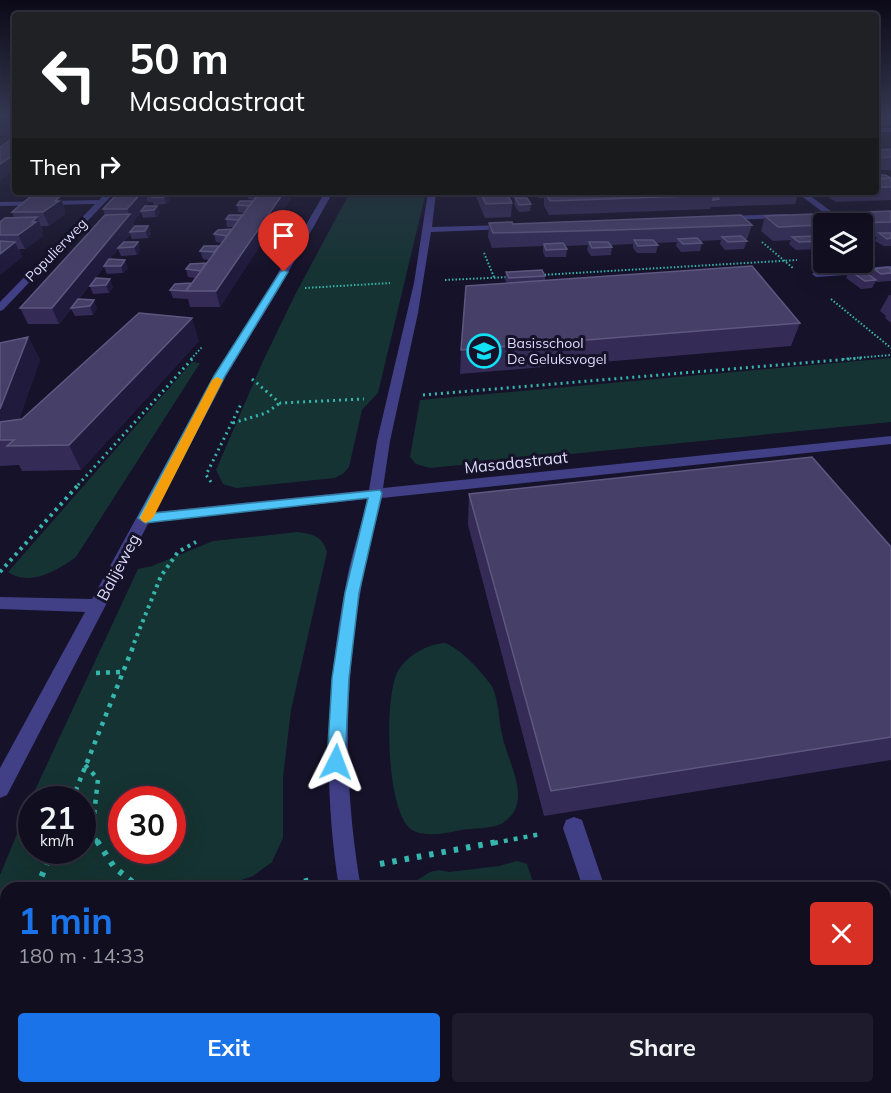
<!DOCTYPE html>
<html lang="en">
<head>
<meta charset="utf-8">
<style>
  :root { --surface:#100e1f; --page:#1e1c2c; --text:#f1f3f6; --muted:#9c9ca4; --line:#302e3d; --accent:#1a73e8 }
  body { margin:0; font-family:Mulish,sans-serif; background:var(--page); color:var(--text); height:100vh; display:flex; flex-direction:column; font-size:22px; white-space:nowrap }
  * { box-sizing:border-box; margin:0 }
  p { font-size:20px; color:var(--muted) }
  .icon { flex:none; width:33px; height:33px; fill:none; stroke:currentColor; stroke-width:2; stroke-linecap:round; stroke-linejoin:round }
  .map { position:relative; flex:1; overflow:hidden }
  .panel { position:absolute; left:0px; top:882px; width:891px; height:212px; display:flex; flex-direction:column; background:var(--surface); border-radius:18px 18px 0 0; box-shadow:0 6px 24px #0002,0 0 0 2px var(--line) }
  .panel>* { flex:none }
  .banner { position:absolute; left:12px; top:12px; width:867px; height:183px; border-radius:6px; box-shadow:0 6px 24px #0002,0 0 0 2px var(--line); background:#202124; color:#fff; overflow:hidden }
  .controls { position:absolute; left:813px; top:213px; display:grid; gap:12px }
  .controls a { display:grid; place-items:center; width:60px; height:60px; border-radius:6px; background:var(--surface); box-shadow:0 6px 24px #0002,0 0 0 2px var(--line); font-size:30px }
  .speed { position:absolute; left:18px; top:786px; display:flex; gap:12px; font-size:30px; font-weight:700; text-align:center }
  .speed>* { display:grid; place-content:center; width:78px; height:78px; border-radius:50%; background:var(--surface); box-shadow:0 6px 24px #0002,0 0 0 2px var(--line); line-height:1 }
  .speed small { font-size:15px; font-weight:400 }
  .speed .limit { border:9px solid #d22; background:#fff; color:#111 }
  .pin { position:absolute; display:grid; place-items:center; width:51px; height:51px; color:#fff; margin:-62px -26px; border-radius:50% 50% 50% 0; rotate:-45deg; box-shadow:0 0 6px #0007 }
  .pin .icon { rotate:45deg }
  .me { position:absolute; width:66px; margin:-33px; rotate:3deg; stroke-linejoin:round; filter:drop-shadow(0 0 4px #0008) }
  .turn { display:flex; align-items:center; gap:21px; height:126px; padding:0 18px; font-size:27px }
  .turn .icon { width:78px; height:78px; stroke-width:2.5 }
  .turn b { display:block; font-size:42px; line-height:51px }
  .then { display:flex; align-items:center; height:57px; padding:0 18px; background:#0003; gap:12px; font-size:22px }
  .round { display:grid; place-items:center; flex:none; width:63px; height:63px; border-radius:6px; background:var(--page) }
  .overview { display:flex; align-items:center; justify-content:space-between; height:102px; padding:0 18px }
  h1 { font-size:36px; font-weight:700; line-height:45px; color:var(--accent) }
  .action { display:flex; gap:12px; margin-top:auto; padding:12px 18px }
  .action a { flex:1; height:69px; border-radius:6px; background:var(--accent); color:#fff; font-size:24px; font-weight:700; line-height:69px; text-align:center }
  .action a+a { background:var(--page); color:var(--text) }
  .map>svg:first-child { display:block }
  .green { fill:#153332; fill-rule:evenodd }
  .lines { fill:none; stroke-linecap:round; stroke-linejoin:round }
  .path-far4 { stroke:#36b7ae; stroke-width:2; stroke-dasharray:1.5 2; stroke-linecap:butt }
  .path-far3 { stroke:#36b7ae; stroke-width:3; stroke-dasharray:2 4; stroke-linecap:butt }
  .path-far2 { stroke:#36b7ae; stroke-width:4; stroke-dasharray:3 4.5; stroke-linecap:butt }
  .path-far1 { stroke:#36b7ae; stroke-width:4.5; stroke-dasharray:4 6; stroke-linecap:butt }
  .path { stroke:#36b7ae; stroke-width:6; stroke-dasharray:4.5 8; stroke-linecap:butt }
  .minor { fill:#413f86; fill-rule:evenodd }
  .wall { fill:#342c57 }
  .shaded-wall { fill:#201a3d }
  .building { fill:#463f68; stroke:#5e5880; stroke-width:1.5 }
  .route { fill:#4fc3f7; stroke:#337fa1; stroke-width:1.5 }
  .slow { fill:#f59e0b }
  .labels { text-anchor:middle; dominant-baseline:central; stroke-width:6; stroke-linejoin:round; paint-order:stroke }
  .far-street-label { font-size:14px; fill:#dfdcfd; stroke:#161229 }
  .far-poi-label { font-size:14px; fill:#dfdcfd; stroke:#161229; text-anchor:start }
  .street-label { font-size:16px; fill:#dfdcfd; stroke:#161229 }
</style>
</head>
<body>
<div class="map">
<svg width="891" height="1093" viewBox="0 0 891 1093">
  <rect width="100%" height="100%" fill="#161229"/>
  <!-- green -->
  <path class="green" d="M350 192H426L378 393 362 410 349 467 344 473 335 478 236 488 223 484 216 470 263 361 296 293Z
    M891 358V422L430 468 416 464 410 457 420 400Z
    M192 362 200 363 76 557C57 571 29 587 8 572Z
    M298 532C312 534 323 536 327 552L291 710 283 777V838L272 862 253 876 217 888H6V1055L0 1064V875L35 790 138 569 152 566 213 541ZM32 800H82V850H32ZM122 800H172V850H122Z
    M445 643C461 649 481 671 491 685 498 695 499 721 502 734 507 762 536 804 501 824 491 829 473 828 461 830 447 833 425 838 412 830 386 813 384 700 397 673 406 656 427 644 445 643Z
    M517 861 527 864 535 888H414V882L430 872 439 870 449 872 499 866Z
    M37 1088H323L325 1093H34Z"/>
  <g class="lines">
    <!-- path-far4 -->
    <path class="path-far4" d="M762 242 793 268
      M484 253 494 277
      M541 275 797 260
      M445 280 510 277
      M305 288 390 283
      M831 299 891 348
      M191 359 202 347
      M843 359 891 355"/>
    <!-- path-far3 -->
    <path class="path-far3" d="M252 379 280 403 364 399
      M423 395 861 358
      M233 423 266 413 280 403
      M211 482 206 475 241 404
      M78 485 193 358"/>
    <!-- path-far2 -->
    <path class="path-far2" d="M0 572 80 483
      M134 643 161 576 178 552 196 542"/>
    <!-- path-far1 -->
    <path class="path-far1" d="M96 673 122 672
      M85 765 98 779 92 833 98 843
      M72 800 135 642
      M494 843 541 834"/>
    <!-- path -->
    <path class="path" d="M97 841 114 867 140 888
      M380 864 502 841
      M37 888 52 850
      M280 888 314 879
      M0 984 6 969
      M4 1093 8 1088"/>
    <!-- minor -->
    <path class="minor" d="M876 128H891V132H876Z
      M107 192H115L3 310 0 311V302L95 204 0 206V202L99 200Z
      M325 192H333L277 292 226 376 155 512 369 490 377 441 414 283 428 192H436L432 227 509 225 513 227 509 229 431 232 418 313 390 441 383 488 891 436V444L382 498C375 526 367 554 362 583 344 684 343 786 361 888H339C323 786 326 685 346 584 351 555 361 528 367 499L149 522 7 795 0 798V768L85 612 0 609V597L92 599 214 376 267 292Z
      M796 192H805L835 214 828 216Z
      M785 214H788V218L725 220 721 218 725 216Z
      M891 266V272L816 277 812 274 816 271Z
      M574 817 582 820 605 888H583L563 828 566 820Z
      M423 1088H455L458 1093H426Z
      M643 1088H670L672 1093H644Z"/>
  </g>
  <!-- wall -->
  <path class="wall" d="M876 116H891V125L876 126Z
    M891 149V170H876V150Z
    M877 175 891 178V200L836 202 823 194 824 192H876V179Z
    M53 192H87L83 197H60L65 210 64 212 65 214 49 226H41L43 231 41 233 43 236 25 249H19L22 257 0 275V222L14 217 12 212 55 196Z
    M119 192H162L170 200 166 204 154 205 153 202H148L146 206H157L160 213 156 217 143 218 141 212 133 222 134 227 148 226 151 234 148 238 132 239 130 234 124 242H138L140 250 137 255 121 256 118 249 110 259 128 268 123 273 107 274 104 267 79 299 97 308 93 315 75 316 71 309 59 324H28L20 308 105 215 103 209Z
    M247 192H295L220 307H190L188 299 173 298 170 290 191 283 195 278 188 277 186 269 206 263 209 260 203 259 200 251 219 246 222 243 216 242 214 234 232 229 233 227H227L226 219 243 215 244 213 238 212 237 205 253 201 254 200 248 199Z
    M474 192H506L512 203 511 217 485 218Z
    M507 192H522V197L511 198Z
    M534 192H799L795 204 711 207 710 209 549 215 544 206V198H538Z
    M515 198 531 204 530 211 519 212 514 205Z
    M891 211V246H884L875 241 877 237H862V224H824V243H820L818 249 796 250 789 244 791 240 773 241 761 231 765 216Z
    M489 223 513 224 752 225 747 239H744L747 241 744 249 725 250 720 244 721 240 700 241 702 243 700 251 681 252 676 246 677 242 656 243 658 245 656 253H637L633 248V244L611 245 612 247 611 255 591 256 587 250 588 245 565 246 567 249 566 257H545L543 252V246L492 248 488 237Z
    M874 269H891V281L877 282 876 281 872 288 861 289 846 278 849 270 870 276Z
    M506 272 545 276V280L800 323 791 346 460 374 461 350 507 283 505 280Z
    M96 278 113 287 109 293 93 294 90 286Z
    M889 295H891V323L885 318 886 316 880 311Z
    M28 337 40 360 19 419H22L199 341 81 470 22 471 19 465 0 466V343Z
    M469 494 891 547V760L544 816 468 525Z"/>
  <!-- shaded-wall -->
  <path class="shaded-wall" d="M0 116H15V136L14 134 0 135Z
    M15 154V170L0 181V164Z
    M81 192H87L83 197Z
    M142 192H145L148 202 133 222 135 228 130 232V234L119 248H118V249L59 324 52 308 129 215 127 209Z
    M284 192H295L220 307 216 291Z
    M168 193 170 200 166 204 164 197Z
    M60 196 65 210 64 212 65 214 49 226 43 212Z
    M157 206 160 213 156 217 154 210Z
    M37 217 43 231 41 233 43 236 25 249 18 235Z
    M148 226 151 234 148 238 145 231Z
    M15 242 22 257 0 275V254Z
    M138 242 140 250 137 255 134 247Z
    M125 260 128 268 123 273 121 266Z
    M110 279 113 287 109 293 106 285Z
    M94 300 97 308 93 315 90 306Z
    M192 318 199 341 81 470 69 445Z
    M28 337 40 360 12 440 0 431V409Z"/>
  <!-- building -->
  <path class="building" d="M15 137V154L0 164V147Z
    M891 149V157L876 158V150Z
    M877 175H885L891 178 883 179Z
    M891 178V187H876V179Z
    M119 192H142L127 209H103Z
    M260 192H284L216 291H186Z
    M480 192H506L512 203 486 204Z
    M545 192H710L714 195 550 201Z
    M719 192H747L721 193Z
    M156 193H168L164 197H152Z
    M714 195 719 199 713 200Z
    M60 196 55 201H59L43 212H12L30 197Z
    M515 198H527L531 204 519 205Z
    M240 201H253L249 206 237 205Z
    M145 206H157L154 210 141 211Z
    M891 211V222L824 224V226L821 225 778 227 765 216Z
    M130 214 52 308H20L105 215Z
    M229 215H243L238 220 226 219Z
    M741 215 752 225 615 230 493 233 489 223 512 222 513 224Z
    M37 217 32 222H36L18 235H0V222L5 218Z
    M135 226H148L145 231 130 232Z
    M232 229 227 236 214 234 218 230Z
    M879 233H891V238L887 239Z
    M741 236 747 241 728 242 722 237Z
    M815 236 821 241 799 242 792 237Z
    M697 238 702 243 683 244 678 239Z
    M634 240H653L658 245 638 246Z
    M0 241 15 242 0 254Z
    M124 242H138L134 247 118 248Z
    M589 242H608L612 247 592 248Z
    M563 243 567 249 546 250 544 244Z
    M204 246H219L214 252 200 251Z
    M109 259 125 260 121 266H104Z
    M206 263 201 271 186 269 190 264Z
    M752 266 800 323 461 350 466 286Z
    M888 267 891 269V273L881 274 874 269Z
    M861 269 876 280 865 281 849 270Z
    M542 270 545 276 509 278 506 272Z
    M96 278 110 279 106 285 90 286Z
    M191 283 186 291 170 290 175 284Z
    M78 299 94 300 90 306 71 308Z
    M139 313 192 318 69 445 7 446 14 440H0V422L22 419Z
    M28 337 0 409V343Z
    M812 457 891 547V737L551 791 469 494Z"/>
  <!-- sky -->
  <linearGradient id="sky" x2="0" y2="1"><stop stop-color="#0c0a17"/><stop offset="0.43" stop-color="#363954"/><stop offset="1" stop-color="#363954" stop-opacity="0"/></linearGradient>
  <rect width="891" height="269" fill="url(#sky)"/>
  <!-- route -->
  <path class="route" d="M284 270 288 272 225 376 154 513 380 490 382 493 359 593 349 678 345 762 342 768 336 771 329 768 327 762 332 678 345 593 368 498 145 523 138 518 214 376 280 272Z"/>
  <!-- slow -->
  <path class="slow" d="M217 377 223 380 153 518 146 523 142 521 140 518 212 380Z"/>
  <!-- icons -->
  <defs>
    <symbol id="school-ring" viewBox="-11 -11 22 22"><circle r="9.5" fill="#161229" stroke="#11e0f4" stroke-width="1.5"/><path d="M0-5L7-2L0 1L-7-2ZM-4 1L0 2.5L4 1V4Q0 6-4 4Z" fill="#11e0f4"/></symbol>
  </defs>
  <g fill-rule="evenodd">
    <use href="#school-ring" x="465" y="332" width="38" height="38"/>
  </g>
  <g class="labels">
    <!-- far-street labels -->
    <g class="far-street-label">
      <text transform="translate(56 250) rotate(-46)">Populierweg</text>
    </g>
    <!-- far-poi labels -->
    <g class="far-poi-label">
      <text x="507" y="343">Basisschool<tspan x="507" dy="16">De Geluksvogel</tspan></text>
    </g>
    <!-- street labels -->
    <g class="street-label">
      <text transform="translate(516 462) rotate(-6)">Masadastraat</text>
      <text transform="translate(118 567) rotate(-62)">Balijeweg</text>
    </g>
  </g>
</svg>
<div class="controls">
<a><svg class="icon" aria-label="layers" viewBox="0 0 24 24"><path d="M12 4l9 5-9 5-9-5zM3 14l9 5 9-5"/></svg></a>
</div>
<div class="speed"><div>21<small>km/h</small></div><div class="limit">30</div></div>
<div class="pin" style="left:284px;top:272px;background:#d93025"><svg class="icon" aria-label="arrive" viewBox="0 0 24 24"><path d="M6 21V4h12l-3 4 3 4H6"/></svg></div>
<svg class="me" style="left:336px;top:762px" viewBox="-20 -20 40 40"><path d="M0-17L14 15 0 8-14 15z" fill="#4fc3f7" stroke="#fff" stroke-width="4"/></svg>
<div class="banner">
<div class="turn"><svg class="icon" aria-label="left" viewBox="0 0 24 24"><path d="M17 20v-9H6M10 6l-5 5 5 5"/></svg><div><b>50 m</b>Masadastraat</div></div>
<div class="then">Then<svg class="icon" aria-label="right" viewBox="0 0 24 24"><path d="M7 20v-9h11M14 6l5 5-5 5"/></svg></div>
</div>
<section class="panel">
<div class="overview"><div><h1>1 min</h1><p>180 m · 14:33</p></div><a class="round" style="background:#d93025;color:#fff"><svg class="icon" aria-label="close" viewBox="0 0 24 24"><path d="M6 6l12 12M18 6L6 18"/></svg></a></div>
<div class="action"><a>Exit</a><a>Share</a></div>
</section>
</div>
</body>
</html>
